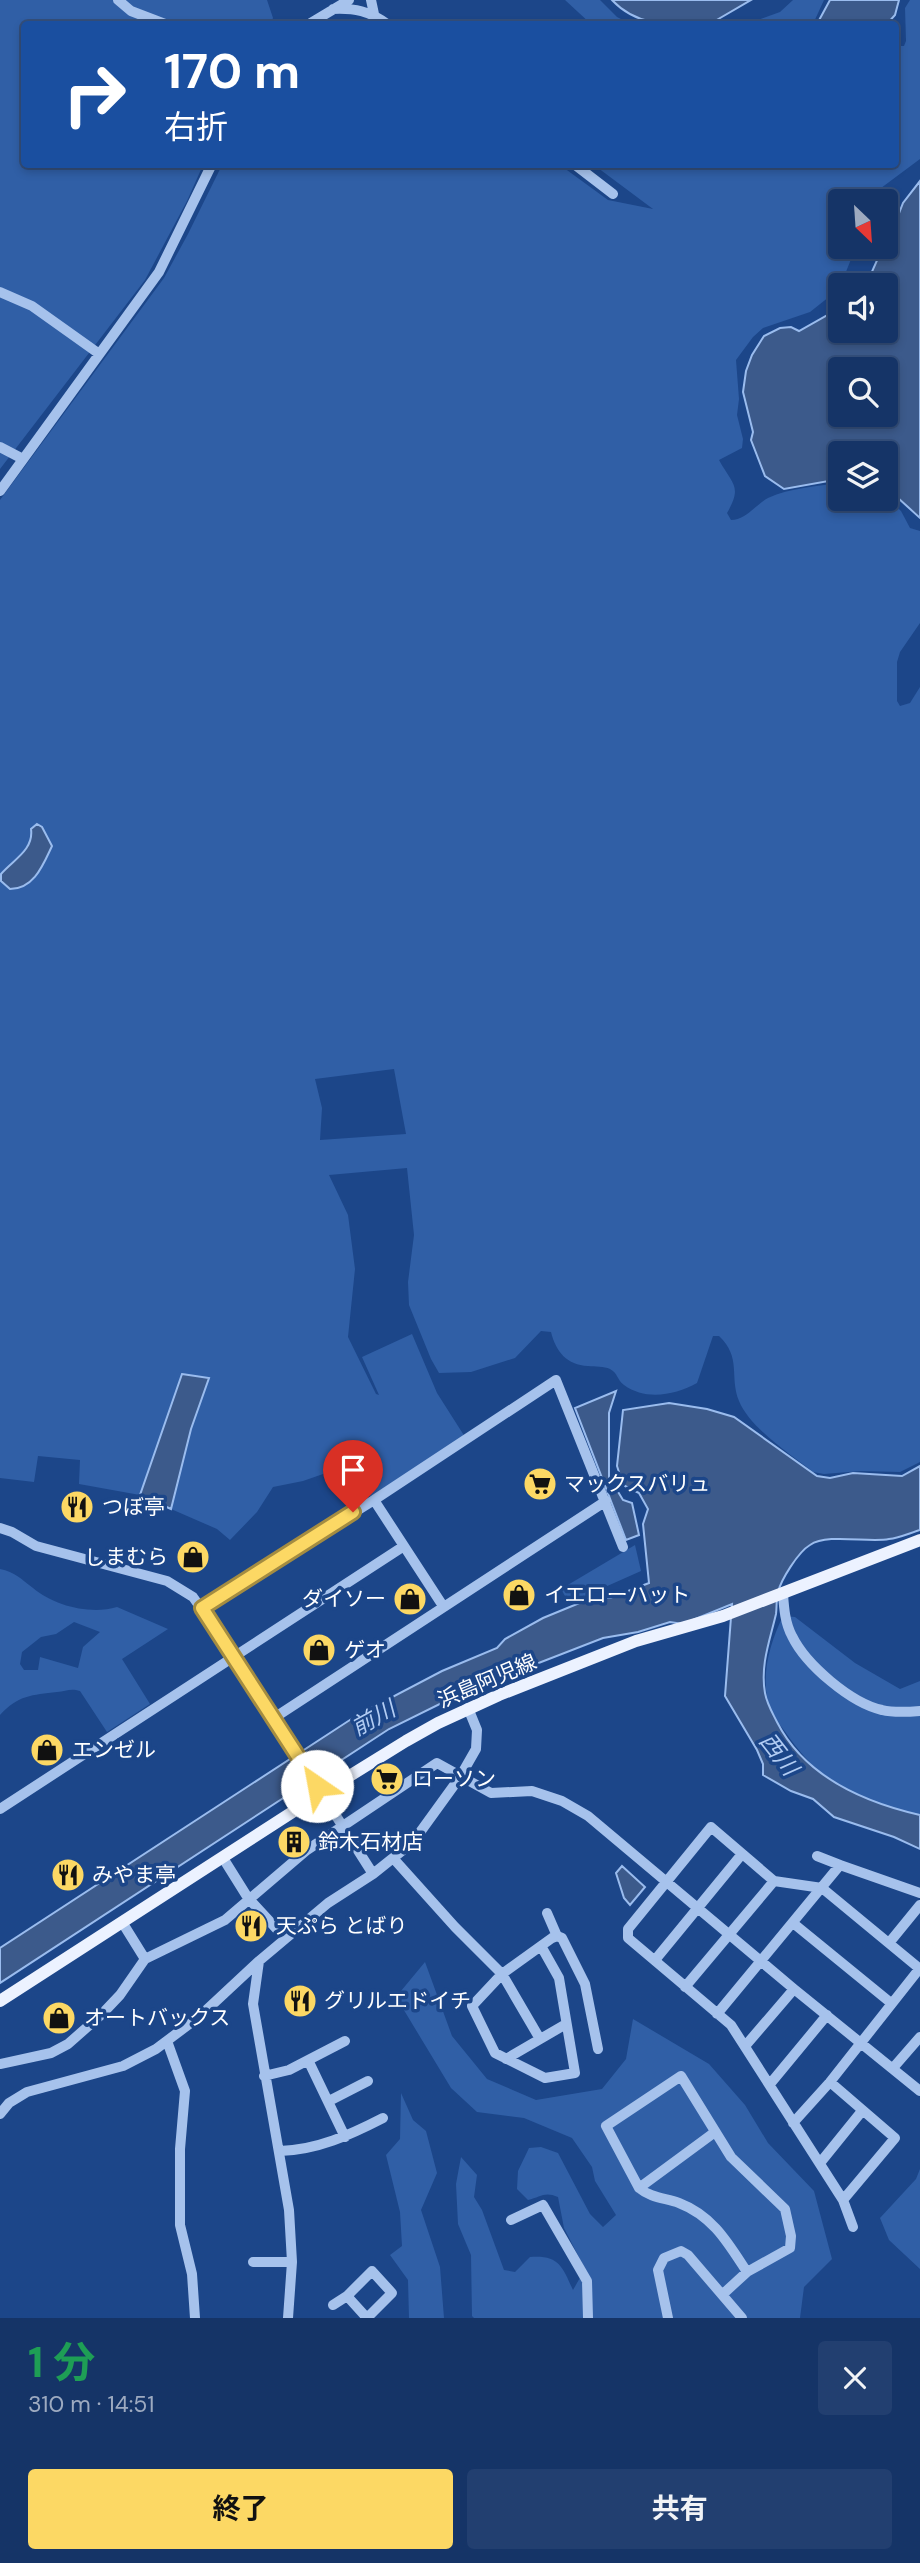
<!DOCTYPE html>
<html lang="ja">
<head>
<meta charset="utf-8">
<style>
  :root { --surface:#153467; --page:#223f70; --text:#f1f3f6; --muted:#9daac0; --line:#344f7b; --accent:#fcd864 }
  body { margin:0; font-family:"DM Sans","Noto Sans JP",sans-serif; background:var(--page); color:var(--text); height:100vh; display:flex; flex-direction:column; font-size:26px; white-space:nowrap }
  * { box-sizing:border-box; margin:0 }
  p { font-size:23px; color:var(--muted) }
  .icon { flex:none; width:38px; height:38px; fill:none; stroke:currentColor; stroke-width:2; stroke-linecap:round; stroke-linejoin:round }
  .map { position:relative; height:2318px; overflow:hidden }
  .panel { display:flex; flex-direction:column; background:var(--surface); flex:1 }
  .panel>* { flex:none }
  .guide { position:absolute; left:21px; top:21px; width:878px; height:147px; border-radius:7px; box-shadow:0 4px 10px #0003,0 0 0 2px var(--line); background:#1a4fa0; color:#fff; overflow:hidden }
  .needle { width:46px; rotate:155deg }
  .buttons { position:absolute; left:828px; top:189px; display:grid; gap:14px }
  .buttons a { display:grid; place-items:center; width:70px; height:70px; border-radius:7px; background:var(--surface); box-shadow:0 4px 10px #0003,0 0 0 2px var(--line); font-size:35px }
  .pin { position:absolute; display:grid; place-items:center; width:60px; height:60px; color:#fff; margin:-72px -30px; border-radius:50% 50% 50% 0; rotate:-45deg; box-shadow:0 0 7px #0007 }
  .pin .icon { rotate:45deg }
  .me { position:absolute; width:77px; margin:-38px; rotate:327deg; stroke-linejoin:round; filter:drop-shadow(0 0 5px #0008) }
  .turn { display:flex; align-items:center; gap:24px; height:147px; padding:0 28px; font-size:32px }
  .turn .icon { width:91px; height:91px; stroke-width:2.5 }
  .turn b { display:block; font-size:49px; line-height:60px }
  .round { display:grid; place-items:center; flex:none; width:74px; height:74px; border-radius:7px; background:var(--page) }
  .summary { display:flex; align-items:center; justify-content:space-between; height:119px; padding:0 28px }
  h1 { font-size:42px; font-weight:700; line-height:52px; color:#1e9e55 }
  .action { display:flex; gap:14px; margin-top:auto; padding:14px 28px }
  .action a { flex:1; height:80px; border-radius:7px; background:var(--accent); color:#111; font-size:28px; font-weight:700; line-height:80px; text-align:center }
  .action a+a { background:var(--page); color:var(--text) }
  .map>svg:first-child { display:block }
  .green { fill:#305fa6; fill-rule:evenodd }
  .water { fill:#3c5a8b; stroke:#9abcee; stroke-width:2; fill-rule:evenodd }
  .lines { fill:none; stroke-linecap:round; stroke-linejoin:round }
  .minor { stroke:#a6c2ec; stroke-width:10 }
  .major { stroke:#ecf2ff; stroke-width:12 }
  .route-casing { stroke:#a48c41; stroke-width:18 }
  .route { stroke:#fcd864; stroke-width:12 }
  .labels { text-anchor:middle; dominant-baseline:central; stroke-width:7; stroke-linejoin:round; paint-order:stroke }
  .poi-label { font-size:21px; fill:#fff; stroke:#1c4689; text-anchor:start }
  .street-label { font-size:21px; fill:#fff; stroke:#1c4689 }
  .water-label { font-size:23px; font-style:italic; fill:#b2ccf3; stroke:#1c4689 }
</style>
</head>
<body>
<div class="map">
<svg width="920" height="2318" viewBox="0 0 920 2318">
  <rect width="100%" height="100%" fill="#1c4689"/>
  <!-- green -->
  <path class="green" d="M0 0H267L273 18 270 24H24V164L203 165 187 201 145 280 0 469Z
    M565 0H600L617 17 631 24H591Z
    M793 0H824L813 24H747L780 12Z
    M910 0H920V159L873 194 871 201H840V247H856L839 289 810 312 763 328 753 337 736 360 739 399 737 415 743 439 742 448 719 460C732 484 743 486 727 513L731 520C746 520 755 505 768 498 790 488 817 486 840 483V499H886V497L901 511 910 528 920 531V623L900 652 897 662V701L900 706 910 703 920 687V1462L900 1472 861 1471 824 1474 813 1472C790 1454 750 1428 739 1401 729 1376 742 1358 719 1336H713L697 1383C675 1395 646 1401 624 1385 617 1380 618 1373 610 1369 604 1366 595 1367 588 1366 567 1365 556 1352 551 1332L541 1331 515 1358 471 1372 439 1373 431 1359 409 1305 408 1282 414 1235 407 1168 329 1175 348 1215 355 1269 348 1337 376 1394 379 1395 362 1357 412 1334 437 1393 465 1437 370 1497 349 1465 303 1481 273 1487 257 1512 230 1540 217 1529 171 1509 191 1429 209 1379 182 1374 140 1495 79 1484 80 1460 38 1456 34 1482 0 1478V500L164 278 188 234 222 165H560L608 200 653 209 594 165 896 164V46H904L906 41 905 8ZM394 1069 406 1134 320 1140 322 1108 315 1079Z
    M635 1545 641 1571 569 1603 561 1589Z
    M0 1569C15 1572 21 1579 33 1588 54 1606 91 1615 117 1607L168 1629 122 1659 150 1704 107 1732 80 1691C71 1688 66 1691 57 1692 32 1695 18 1695 0 1715ZM74 1622 100 1632 83 1647 78 1668 40 1657 38 1670H24L20 1664 22 1652 41 1637 56 1634Z
    M783 1616 795 1617 855 1663 900 1689 920 1681V1815C906 1813 891 1811 877 1807 838 1793 810 1767 786 1733 781 1726 774 1718 771 1711 759 1681 769 1644 783 1616Z
    M425 1962 452 2036 487 2079 536 2100 602 2089 626 2059 633 2019 709 2064 745 2105 768 2143 814 2191 832 2259 804 2287 800 2318H474L472 2316 471 2255 458 2224 456 2184 461 2157 477 2175 474 2197 482 2210 504 2270 515 2272 530 2257C559 2255 562 2266 573 2290L585 2269 564 2228 558 2197C545 2191 540 2197 528 2200L517 2189 518 2171 529 2148 541 2147 558 2153 590 2214 603 2227 616 2215 595 2181 592 2167 572 2138 524 2118 477 2112 451 2088 396 1997Z
    M401 2093 413 2120 426 2131 437 2173 421 2210 440 2267 444 2318H409L408 2280 390 2255 402 2246 400 2212 386 2155 400 2139Z
    M920 2169V2269L889 2240 880 2218 916 2179Z"/>
  <!-- water -->
  <path class="water" d="M612 0H751L715 21V24C677 24 640 30 612 0Z
    M830 0H899L895 15 887 24H817Z
    M920 181V518L886 487V453H840V479L784 489 765 476 751 440 753 432 743 392 746 371 752 355 764 336 780 328 791 327 799 331 840 308V331H886V285H866L883 247H886L903 203ZM886 369V415H840V369Z
    M37 824 42 827 52 846C43 865 34 889 10 889L1 881V874C13 860 34 850 31 829Z
    M182 1374 209 1378 191 1429 171 1509 140 1495Z
    M616 1391 609 1413V1477L623 1500 632 1503 639 1535 626 1540 575 1408Z
    M669 1403 707 1409 734 1417 817 1476 830 1478 853 1473 902 1476 920 1466V1530C910 1533 899 1538 889 1539 869 1543 827 1533 810 1545 798 1552 781 1580 778 1592 776 1599 777 1607 776 1614 770 1640 760 1665 765 1693 767 1704 772 1712 777 1722 805 1777 863 1802 920 1815V1849L894 1837 834 1817 813 1799 791 1791 763 1775V1764L757 1750 725 1696 732 1604 683 1624 670 1622 638 1632 603 1638 464 1692 389 1729 0 1983V1948L356 1716 442 1671 497 1648 505 1639 543 1618 594 1597 610 1598 649 1583 643 1524 648 1509 639 1493 623 1485 617 1466 623 1410Z
    M622 1866 645 1887 630 1905 624 1898 616 1873Z"/>
  <g class="lines">
    <!-- minor -->
    <path class="minor" d="M118 0 131 11 165 24
      M371 0 374 14
      M333 9C354 8 370 11 387 24
      M309 24 349 0
      M574 164 613 194
      M0 292 32 306 98 353
      M0 447 23 459
      M0 491 159 272 212 164
      M374 1500 443 1606
      M0 1528 12 1532 36 1546 167 1581 193 1597 235 1657 373 1874
      M783 1594C784 1608 785 1623 792 1636 806 1665 851 1703 882 1710 894 1713 908 1712 920 1711
      M202 1608 374 1500 556 1380 623 1547
      M274 1718 606 1501
      M0 1809 404 1546
      M817 1856 840 1865
      M223 1858 248 1898 285 1938
      M393 1858 455 1927 502 1974 540 2039
      M122 1922 145 1959
      M793 1923 891 2003
      M557 1936 562 1938 585 1984 598 2049
      M889 1943 920 1905
      M541 1946 559 1978 575 2073 545 2078 495 2053 472 2006 502 1974 552 1938 557 1936 547 1913
      M655 1960 742 1854
      M259 1961 253 2004 289 2210 292 2262 288 2318
      M685 1987 774 1881
      M717 2014 840 1865 920 1893
      M167 2041 185 2091 180 2149V2225L192 2274 195 2318
      M746 2045 794 1989
      M506 2059 566 2024
      M308 2060 345 2137
      M0 2064 51 2053 68 2044 102 2014 120 1995 145 1959 225 1920 307 1850 437 1763 491 1793 532 1791 562 1801 588 1816 794 1989 920 2091
      M893 2068 920 2037
      M264 2076 289 2070 345 2041
      M681 2076 731 2157 785 2209 791 2236 790 2248 747 2272C728 2243 713 2216 679 2203 665 2198 651 2198 639 2188L606 2126Z
      M830 2082 895 2138 843 2200
      M770 2084 827 2015
      M329 2101 368 2081
      M0 2114 9 2103 27 2092 123 2066 156 2049 200 2016 259 1961 328 1903 373 1874 413 1842 460 1777 476 1749 477 1730 468 1708
      M793 2123 830 2082 920 1968
      M280 2151C317 2150 350 2135 383 2118
      M820 2163 862 2111
      M639 2188 715 2132
      M511 2220 543 2205 587 2281 588 2318
      M853 2227 843 2200 731 2025 628 1938V1929L711 1827 774 1881 822 1888 920 1969
      M253 2262H292
      M372 2271 392 2293 367 2318 347 2296Z
      M723 2294 747 2272
      M333 2305 347 2296
      M668 2318 658 2270 664 2258 681 2251 688 2255 742 2318"/>
    <!-- major -->
    <path class="major" d="M0 2001 322 1793 406 1741 438 1723 499 1695 636 1641 723 1616 920 1540"/>
  </g>
  <g class="lines">
    <defs>
      <path id="route" d="M317 1786 202 1608 353 1512"/>
    </defs>
    <!-- route casing -->
    <use href="#route" class="route-casing"/>
    <!-- route -->
    <use href="#route" class="route"/>
  </g>
  <!-- icons -->
  <defs>
    <symbol id="supermarket-disc" viewBox="-11 -11 22 22"><circle r="9.5" fill="#fcd864" stroke="#1c4689"/><path d="M-6-5.5h2.5l.6 2H6L4.5 2H-2.5L-4.4-4H-6ZM-1.5 3.2a1.3 1.3 0 1 0 .1 0ZM3 3.2a1.3 1.3 0 1 0 .1 0Z" fill="#111"/></symbol>
    <symbol id="restaurant-disc" viewBox="-11 -11 22 22"><circle r="9.5" fill="#fcd864" stroke="#1c4689"/><path d="M-5-6h1v4h1v-4h1v4h1v-4h1v5L-1.5 .5V6h-2V.5L-5-1ZM5-6V6H3V1.5H1.5Q1.5-4 5-6Z" fill="#111"/></symbol>
    <symbol id="shop-disc" viewBox="-11 -11 22 22"><circle r="9.5" fill="#fcd864" stroke="#1c4689"/><path d="M-5-2.5h2.3a2.7 3.5 0 0 1 5.4 0H5L5.5 6h-11ZM-1.5-2.5h3a1.5 2.3 0 0 0-3 0Z" fill="#111"/></symbol>
    <symbol id="building-disc" viewBox="-11 -11 22 22"><circle r="9.5" fill="#fcd864" stroke="#1c4689"/><path d="M-4-6H4V6H1V3H-1V6H-4ZM-2.5-4.3h1.7v1.8h-1.7ZM.8-4.3h1.7v1.8H.8ZM-2.5-1h1.7V.8h-1.7ZM.8-1h1.7V.8H.8Z" fill="#111"/></symbol>
  </defs>
  <g fill-rule="evenodd">
    <use href="#supermarket-disc" x="521" y="1465" width="38" height="38"/>
    <use href="#restaurant-disc" x="58" y="1488" width="38" height="38"/>
    <use href="#shop-disc" x="174" y="1538" width="38" height="38"/>
    <use href="#shop-disc" x="500" y="1576" width="38" height="38"/>
    <use href="#shop-disc" x="391" y="1580" width="38" height="38"/>
    <use href="#shop-disc" x="300" y="1631" width="38" height="38"/>
    <use href="#shop-disc" x="28" y="1731" width="38" height="38"/>
    <use href="#supermarket-disc" x="368" y="1760" width="38" height="38"/>
    <use href="#building-disc" x="275" y="1823" width="38" height="38"/>
    <use href="#restaurant-disc" x="49" y="1856" width="38" height="38"/>
    <use href="#restaurant-disc" x="232" y="1907" width="38" height="38"/>
    <use href="#restaurant-disc" x="281" y="1982" width="38" height="38"/>
    <use href="#shop-disc" x="40" y="1999" width="38" height="38"/>
  </g>
  <g class="labels">
    <!-- poi labels -->
    <g class="poi-label">
      <text x="564" y="1484">マックスバリュ</text>
      <text x="102" y="1507">つぼ亭</text>
      <text x="168" y="1557" text-anchor="end">しまむら</text>
      <text x="544" y="1595">イエローハット</text>
      <text x="386" y="1599" text-anchor="end">ダイソー</text>
      <text x="344" y="1650">ゲオ</text>
      <text x="72" y="1750">エンゼル</text>
      <text x="412" y="1779">ローソン</text>
      <text x="318" y="1842">鈴木石材店</text>
      <text x="92" y="1875">みやま亭</text>
      <text x="276" y="1926">天ぷら とばり</text>
      <text x="324" y="2001">グリルエドイチ</text>
      <text x="84" y="2018">オートバックス</text>
    </g>
    <!-- street labels -->
    <g class="street-label">
      <text transform="translate(487 1681) rotate(-23)">浜島阿児線</text>
    </g>
    <!-- water labels -->
    <g class="water-label">
      <text transform="translate(373 1718) rotate(-29)">前川</text>
      <text transform="translate(779 1754) rotate(52)">西川</text>
    </g>
  </g>
</svg>
<div class="buttons">
<a><svg class="needle" viewBox="-14 -14 28 28"><path d="M0-13l5 13h-10z" fill="#e53935"/><path d="M0 13l5-13h-10z" fill="#9daac0"/></svg></a>
<a><svg class="icon" aria-label="sound" viewBox="0 0 24 24"><path d="M4 9h4l5-4v14l-5-4H4zM17 9q2 3 0 6"/></svg></a>
<a><svg class="icon" aria-label="search" viewBox="0 0 24 24"><circle cx="10" cy="10" r="6"/><path d="M15 15l6 6"/></svg></a>
<a><svg class="icon" aria-label="layers" viewBox="0 0 24 24"><path d="M12 4l9 5-9 5-9-5zM3 14l9 5 9-5"/></svg></a>
</div>
<div class="pin" style="left:353px;top:1512px;background:#d93025"><svg class="icon" aria-label="arrive" viewBox="0 0 24 24"><path d="M6 21V4h12l-3 4 3 4H6"/></svg></div>
<svg class="me" style="left:317px;top:1786px" viewBox="-20 -20 40 40"><circle r="19" fill="#fff"/><path d="M0-13L10 11 0 6-10 11z" fill="#fcd864"/></svg>
<div class="guide">
<div class="turn"><svg class="icon" aria-label="right" viewBox="0 0 24 24"><path d="M7 20v-9h11M14 6l5 5-5 5"/></svg><div><b>170 m</b>右折</div></div>
</div>
</div>
<section class="panel">
<div class="summary"><div><h1>1 分</h1><p>310 m · 14:51</p></div><a class="round"><svg class="icon" aria-label="close" viewBox="0 0 24 24"><path d="M6 6l12 12M18 6L6 18"/></svg></a></div>
<div class="action"><a>終了</a><a>共有</a></div>
</section>
</body>
</html>
